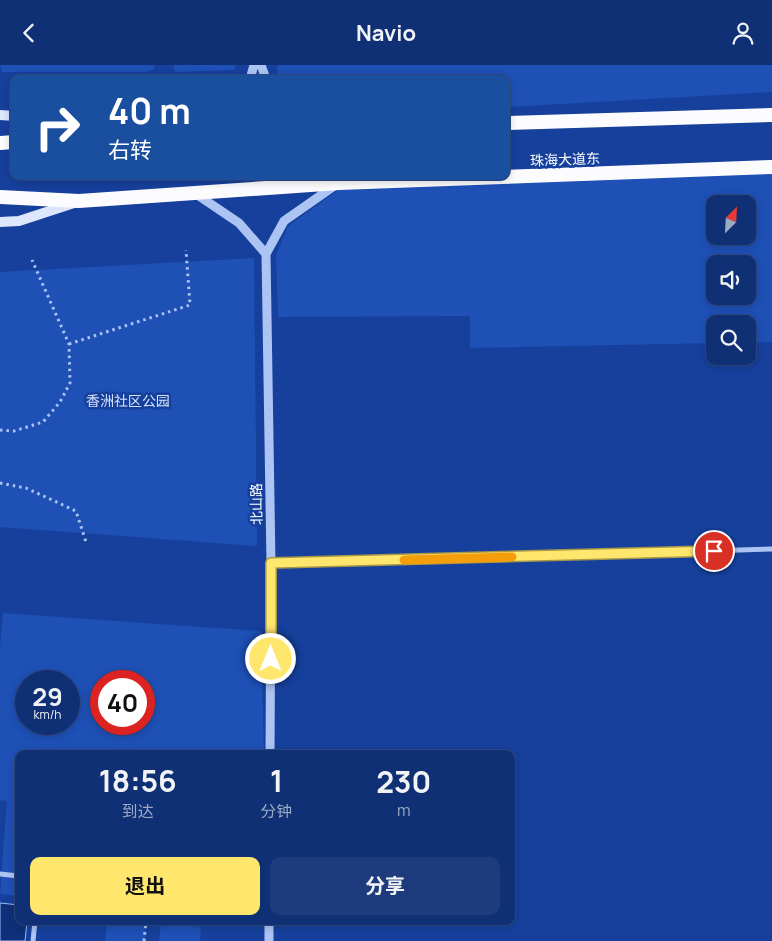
<!DOCTYPE html>
<html lang="zh">
<head>
<meta charset="utf-8">
<style>
  :root { --surface:#103075; --page:#1e3c7d; --text:#f1f3f6; --muted:#9ca9c5; --line:#304b87; --accent:#ffe76e }
  body { margin:0; font-family:Manrope,"Noto Sans SC",sans-serif; background:var(--page); color:var(--text); height:100vh; display:flex; flex-direction:column; font-size:19px; white-space:nowrap }
  * { box-sizing:border-box; margin:0 }
  p { font-size:16px; color:var(--muted) }
  .icon { flex:none; width:28px; height:28px; fill:none; stroke:currentColor; stroke-width:2; stroke-linecap:round; stroke-linejoin:round }
  .map { position:relative; flex:1; overflow:hidden }
  .panel { position:absolute; left:15px; top:685px; width:500px; height:175px; display:flex; flex-direction:column; background:var(--surface); border-radius:10px; box-shadow:0 2px 8px #0003,0 0 0 1px var(--line) }
  .panel>* { flex:none }
  .hud { position:absolute; left:10px; top:10px; width:500px; height:105px; border-radius:10px; box-shadow:0 2px 8px #0003,0 0 0 1px var(--line); background:#1a4fa0; color:#fff; overflow:hidden }
  .needle { width:32px; rotate:24deg }
  .buttons { position:absolute; left:706px; top:130px; display:grid; gap:10px }
  .buttons a { display:grid; place-items:center; width:50px; height:50px; border-radius:10px; background:var(--surface); box-shadow:0 2px 8px #0003,0 0 0 1px var(--line); font-size:25px }
  .speed { position:absolute; left:15px; top:605px; display:flex; gap:10px; font-size:25px; font-weight:700; text-align:center }
  .speed>* { display:grid; place-content:center; width:65px; height:65px; border-radius:50%; background:var(--surface); box-shadow:0 2px 8px #0003,0 0 0 1px var(--line); line-height:1 }
  .speed small { font-size:12px; font-weight:400 }
  .speed .limit { border:8px solid #d22; background:#fff; color:#111 }
  .pin { position:absolute; display:grid; place-items:center; width:42px; height:42px; color:#fff; margin:-21px; border:2px solid #fff; border-radius:50%; box-shadow:0 1px 5px #0007 }
  .me { position:absolute; width:55px; margin:-28px; rotate:0deg; stroke-linejoin:round; filter:drop-shadow(0 0 4px #0008) }
  .turn { display:flex; align-items:center; gap:18px; height:105px; padding:0 15px; font-size:22px }
  .turn .icon { width:65px; height:65px; stroke-width:2.5 }
  .turn b { display:block; font-size:35px; line-height:42px }
  .eta { display:flex; justify-content:space-evenly; align-items:center; height:85px; text-align:center }
  .eta b { font-size:30px; font-weight:700; line-height:35px }
  .primary-button { display:flex; gap:10px; margin-top:auto; padding:10px 15px }
  .primary-button a { flex:1; height:58px; border-radius:10px; background:var(--accent); color:#111; font-size:20px; font-weight:700; line-height:58px; text-align:center }
  .primary-button a+a { background:var(--page); color:var(--text) }
  header { display:flex; justify-content:space-between; align-items:center; height:65px; padding:0 15px; background:var(--surface); font-size:22px; font-weight:700 }
  .map>svg:first-child { display:block }
  .green { fill:#1e50b6; fill-rule:evenodd }
  .water { fill:#0e2f79; stroke:#9fbdf5 }
  .lines { fill:none; stroke-linecap:round; stroke-linejoin:round }
  .path { stroke:#acc4f3; stroke-width:3; stroke-dasharray:2.5 4; stroke-linecap:butt }
  .minor { stroke:#acc4f3; stroke-width:5 }
  .tertiary { stroke:#acc4f3; stroke-width:9 }
  .secondary { stroke:#dce6fc; stroke-width:10 }
  .trunk { stroke:#fcfcff; stroke-width:14 }
  .route-casing { stroke:#a69648; stroke-width:12 }
  .route { stroke:#ffe76e; stroke-width:9 }
  .slow { stroke:#f59e0b; stroke-width:9 }
  .labels { text-anchor:middle; dominant-baseline:central; stroke-width:5; stroke-linejoin:round; paint-order:stroke }
  .street-label { font-size:14px; fill:#fff; stroke:#16409c }
  .park-label { font-size:14px; fill:#d4e2fd; stroke:#16409c }
</style>
</head>
<body>
<header><svg class="icon" aria-label="back" viewBox="0 0 24 24"><path d="M15 5l-7 7 7 7"/></svg>Navio<svg class="icon" aria-label="person" viewBox="0 0 24 24"><circle cx="12" cy="8" r="4"/><path d="M4 21q1-7 8-7t8 7"/></svg></header>
<div class="map">
<svg width="772" height="876" viewBox="0 0 772 876">
  <rect width="100%" height="100%" fill="#16409c"/>
  <!-- green -->
  <path class="green" d="M0 0H155L153 5 145 7H2Z
    M173 0H235V5L175 7Z
    M277 0H772V27L506 42V14H278Z
    M772 107V277L748 278V259H715V278L470 283V251L278 252 276 191 288 161 341 123ZM715 139H748V171H715ZM715 199H748V231H715Z
    M254 193 257 481 0 462V207Z
    M3 548 261 566 264 689H19V831L0 829 7 736 0 735V582ZM26 616H69V659H26ZM101 616H144V659H101Z
    M107 856 147 857 145 876H105Z
    M161 858 201 862 200 876H159Z"/>
  <!-- water -->
  <path class="water" d="M0 838 19 840V856H27L25 876H0Z"/>
  <g class="lines">
    <!-- path -->
    <path class="path" d="M69 279 190 240 186 185
      M0 365 14 366 43 357 60 337 70 318 69 279 32 195
      M0 418 26 423 76 446 86 477
      M144 876 146 856"/>
    <!-- minor -->
    <path class="minor" d="M271 499 772 484
      M0 809 19 811
      M33 876 35 856"/>
    <!-- tertiary -->
    <path class="tertiary" d="M261 0 266 14
      M250 14 254 0
      M196 129 239 158 266 189
      M270 689 271 499 266 189 284 156 337 119
      M269 876V856"/>
    <!-- secondary -->
    <path class="secondary" d="M0 50 14 51
      M0 157 19 156 74 138"/>
    <!-- trunk -->
    <path class="trunk" d="M506 58 772 50
      M0 78 14 77
      M0 132 79 136 339 118 772 102"/>
  </g>
  <g class="lines">
    <defs>
      <path id="route" d="M271 594V498L714 486"/>
    </defs>
    <!-- route casing -->
    <use href="#route" class="route-casing"/>
    <!-- route -->
    <use href="#route" class="route"/>
    <!-- slow -->
    <path class="slow" d="M404 495 512 492"/>
  </g>
  <g class="labels">
    <!-- street labels -->
    <g class="street-label">
      <text transform="translate(565 94) rotate(-2)">珠海大道东</text>
      <text transform="translate(256 439) rotate(-91)">北山路</text>
    </g>
    <!-- park labels -->
    <g class="park-label">
      <text x="128" y="335">香洲社区公园</text>
    </g>
  </g>
</svg>
<div class="buttons">
<a><svg class="needle" viewBox="-14 -14 28 28"><path d="M0-13l5 13h-10z" fill="#e53935"/><path d="M0 13l5-13h-10z" fill="#9ca9c5"/></svg></a>
<a><svg class="icon" aria-label="sound" viewBox="0 0 24 24"><path d="M4 9h4l5-4v14l-5-4H4zM17 9q2 3 0 6"/></svg></a>
<a><svg class="icon" aria-label="search" viewBox="0 0 24 24"><circle cx="10" cy="10" r="6"/><path d="M15 15l6 6"/></svg></a>
</div>
<div class="speed"><div>29<small>km/h</small></div><div class="limit">40</div></div>
<div class="pin" style="left:714px;top:486px;background:#d93025"><svg class="icon" aria-label="arrive" viewBox="0 0 24 24"><path d="M6 21V4h12l-3 4 3 4H6"/></svg></div>
<svg class="me" style="left:271px;top:594px" viewBox="-20 -20 40 40"><circle r="17" fill="#ffe76e" stroke="#fff" stroke-width="3"/><path d="M0-11L8 9 0 5-8 9z" fill="#fff"/></svg>
<div class="hud">
<div class="turn"><svg class="icon" aria-label="right" viewBox="0 0 24 24"><path d="M7 20v-9h11M14 6l5 5-5 5"/></svg><div><b>40 m</b>右转</div></div>
</div>
<section class="panel">
<div class="eta">
<div><b>18:56</b><p>到达</p></div>
<div><b>1</b><p>分钟</p></div>
<div><b>230</b><p>m</p></div>
</div>
<div class="primary-button"><a>退出</a><a>分享</a></div>
</section>
</div>
</body>
</html>
